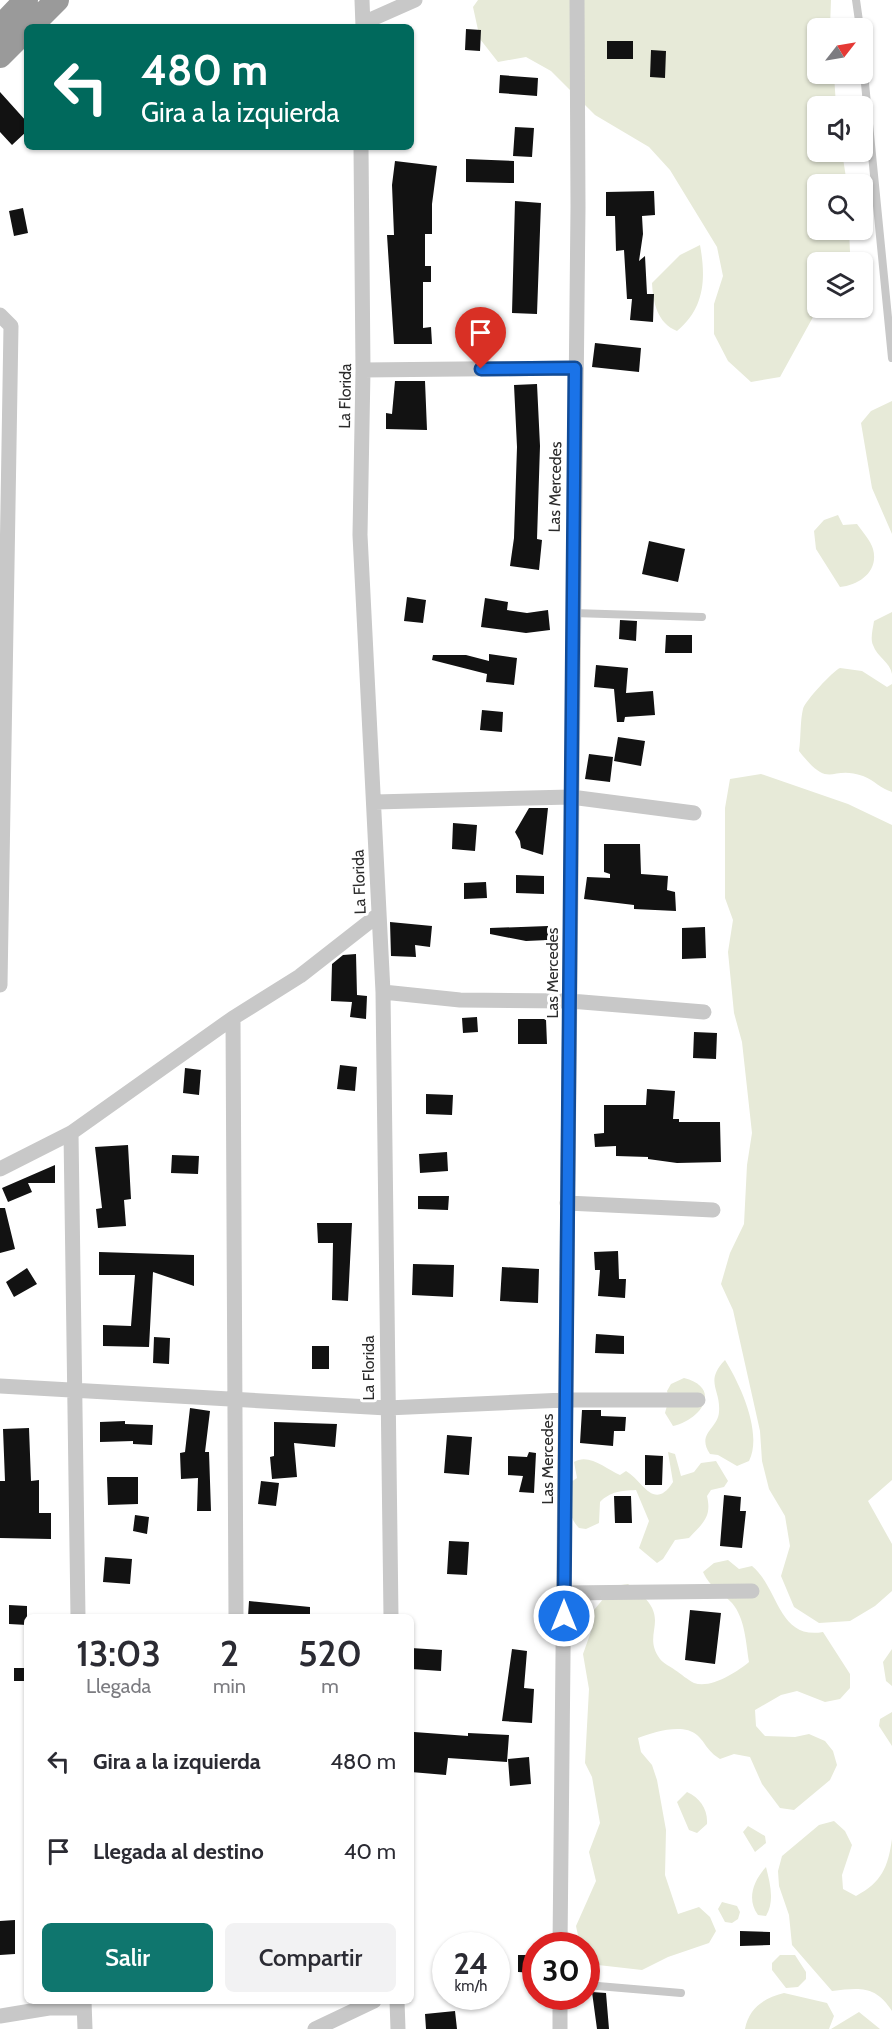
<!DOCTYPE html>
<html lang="es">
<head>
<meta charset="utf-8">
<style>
  :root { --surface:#fff; --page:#f2f2f3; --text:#2b2b33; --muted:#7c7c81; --accent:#0f766e }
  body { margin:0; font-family:Cabin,sans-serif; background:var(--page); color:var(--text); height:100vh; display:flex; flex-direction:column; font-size:22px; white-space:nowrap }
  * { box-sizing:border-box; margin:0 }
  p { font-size:20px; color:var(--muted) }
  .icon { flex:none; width:33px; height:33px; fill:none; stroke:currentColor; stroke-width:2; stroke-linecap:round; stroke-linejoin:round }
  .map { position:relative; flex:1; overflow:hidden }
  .details { position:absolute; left:24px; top:1614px; width:390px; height:390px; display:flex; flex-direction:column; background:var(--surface); border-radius:9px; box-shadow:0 2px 4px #0004 }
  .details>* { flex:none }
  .guide { position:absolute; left:24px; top:24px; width:390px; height:126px; border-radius:9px; box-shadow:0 2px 4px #0004; background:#00695c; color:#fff; overflow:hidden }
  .needle { width:39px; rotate:59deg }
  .fabs { position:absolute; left:807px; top:18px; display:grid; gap:12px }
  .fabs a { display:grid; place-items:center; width:66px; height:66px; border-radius:9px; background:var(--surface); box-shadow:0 2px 4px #0004; font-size:30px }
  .speed { position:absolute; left:432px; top:1932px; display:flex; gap:12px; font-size:30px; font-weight:700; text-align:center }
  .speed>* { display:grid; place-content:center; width:78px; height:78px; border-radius:50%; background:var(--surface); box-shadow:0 2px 4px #0004; line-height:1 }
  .speed small { font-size:15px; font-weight:400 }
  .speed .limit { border:9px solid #d22; background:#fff; color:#111 }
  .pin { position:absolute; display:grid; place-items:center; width:51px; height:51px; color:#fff; margin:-62px -26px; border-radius:50% 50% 50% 0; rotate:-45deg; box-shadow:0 0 6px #0007 }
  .pin .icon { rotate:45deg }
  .me { position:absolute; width:66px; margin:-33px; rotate:0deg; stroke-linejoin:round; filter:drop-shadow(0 0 4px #0008) }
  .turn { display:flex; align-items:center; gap:21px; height:126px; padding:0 18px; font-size:27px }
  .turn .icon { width:78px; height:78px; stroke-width:2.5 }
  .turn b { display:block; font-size:42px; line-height:51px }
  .eta { display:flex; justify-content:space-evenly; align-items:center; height:102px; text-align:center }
  .eta b { font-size:36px; font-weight:600; line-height:42px }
  .primary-button { display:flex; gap:12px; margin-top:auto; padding:12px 18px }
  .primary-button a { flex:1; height:69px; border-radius:9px; background:var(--accent); color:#fff; font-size:24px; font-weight:600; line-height:69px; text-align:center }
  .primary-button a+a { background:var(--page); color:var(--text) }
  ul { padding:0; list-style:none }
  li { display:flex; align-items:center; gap:18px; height:90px; padding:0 18px }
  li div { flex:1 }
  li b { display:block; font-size:22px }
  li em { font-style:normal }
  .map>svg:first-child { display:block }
  .green { fill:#e7ead8 }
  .building { fill:#121212 }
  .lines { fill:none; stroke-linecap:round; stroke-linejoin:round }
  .service { stroke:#c8c8c8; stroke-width:8 }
  .minor { stroke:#c8c8c8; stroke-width:15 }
  .trunk { stroke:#9a9a9a; stroke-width:24 }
  .route-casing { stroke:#114b97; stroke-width:15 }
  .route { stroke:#1a73e8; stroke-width:10 }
  .labels { text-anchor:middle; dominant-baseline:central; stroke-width:6; stroke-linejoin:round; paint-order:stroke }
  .street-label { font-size:16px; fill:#2b2b2b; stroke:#fff }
</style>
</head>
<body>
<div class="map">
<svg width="892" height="2029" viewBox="0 0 892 2029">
  <rect width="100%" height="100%" fill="#fff"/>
  <!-- green -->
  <path class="green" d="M478 0H831L830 28H818V74H834L836 106H818V152H842L847 184H818V230H849L850 252 847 262H818V308L780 377 751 382 728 361 714 334V304L723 276 717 247 670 170 649 147 595 115 551 71 526 57 498 62 480 39 473 7Z
    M700 245C706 278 705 308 677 331 657 323 653 302 652 283L680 255Z
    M892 401V534L872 488 861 423 871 411Z
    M838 515 843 525 857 524C862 531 871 541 873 549 879 571 860 585 840 587L816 549 814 531 824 520Z
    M892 612V674C890 662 877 657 873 645 870 639 873 628 874 621Z
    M840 668 862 671 887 687 892 684V792C881 789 874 780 863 776 829 764 831 792 799 751 801 738 800 721 803 709 805 701 833 671 840 668Z
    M761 774 848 804 892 825V1480L868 1501 892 1544V1591L875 1606 850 1621 819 1623 794 1607 781 1576 790 1546 785 1516 769 1489 762 1461 760 1431 733 1310 721 1284 730 1253 744 1224 747 1165 752 1133 742 1042 734 1013 728 952 733 920 725 898V808L730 779Z
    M725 1360C740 1384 763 1433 749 1461L737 1466 718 1455 710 1454C696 1433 718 1429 719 1412 721 1389 704 1382 725 1360Z
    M684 1378C723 1388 701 1420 673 1426L665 1413 669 1398 667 1391 671 1384Z
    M668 1452 675 1454 681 1476 694 1472 701 1463 716 1461 728 1481 724 1487 711 1490 707 1496C712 1517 703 1523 689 1538L675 1540 663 1559 657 1563 639 1548 649 1521 636 1490C621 1491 611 1491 600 1502L599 1523 586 1529 579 1528C566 1515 570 1499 571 1482L577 1478 574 1462C589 1453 606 1469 620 1475L626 1471C643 1481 654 1512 673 1482Z
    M728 1560 739 1569 752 1566C779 1588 778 1640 823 1632L850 1674V1688L840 1699 825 1702 797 1691 781 1695 755 1710 756 1726 765 1736 795 1737 809 1734 825 1741 833 1751 837 1765 830 1780 794 1810 780 1808 762 1784 750 1757 734 1754 720 1759C706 1750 706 1743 697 1735 683 1723 654 1732 638 1738L641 1752 652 1765 657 1780 666 1830 665 1875 678 1914 699 1907 710 1917 716 1931 709 1943 668 1957 642 1970 598 1965 587 1956 586 1946 580 1945 576 1926 596 1881 589 1852 600 1823 592 1777 585 1763 589 1689 583 1654 593 1626 594 1610 614 1586 628 1584C678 1618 639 1631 660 1659 663 1663 671 1667 675 1670 681 1674 688 1680 694 1683 711 1689 737 1672 749 1662 746 1643 745 1618 732 1603 720 1590 711 1589 703 1572L714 1563Z
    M892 1649V1686L886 1681 883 1662Z
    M892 1712V1746L879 1726 880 1719Z
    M687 1792C700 1798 708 1809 707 1824L697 1833 689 1830 677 1802Z
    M834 1821 845 1831 852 1845 842 1875 843 1889 856 1896C882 1882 888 1867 892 1839V2011C875 1985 860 1988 832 1991L792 1945 789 1915 779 1886 778 1871 782 1856 819 1825Z
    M748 1826 765 1836 766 1843 755 1852 743 1832Z
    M766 1867C770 1883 775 1901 766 1916L758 1915C746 1899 754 1880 766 1867Z
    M722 1902 737 1906 740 1912 738 1919 732 1923 725 1922 718 1909Z
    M780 1955H795L806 1972V1979L798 1987 786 1988 772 1970V1963Z
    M784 1993 827 2003 834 2016 829 2029H745C749 2008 764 1998 784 1993Z
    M859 2012 880 2029H831Z"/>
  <!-- building -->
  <path class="building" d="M466 29 481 30 480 51 465 50Z
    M607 41H633V59H607Z
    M651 50 666 51 665 78 650 77Z
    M500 75 538 78 537 96 499 93Z
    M0 92 27 122V131L12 145 0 132Z
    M515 127 534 128 532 157 513 156Z
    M466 159 514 161V183L466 182Z
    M395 161 437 166 432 204V234H425V266H431V282H423V328L431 327 432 344H394L387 235H394L392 185Z
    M654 191 655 215 642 216 643 234 639 261 645 256 647 294H654L653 322 630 320 632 299H627L624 250 616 251 615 216H606V192Z
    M515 201 541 203 537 314 512 313Z
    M23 208 28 233 14 236 9 211Z
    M595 343 641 348 639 372 592 367Z
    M395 381H425L427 430 386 429V413L392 414Z
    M537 384 540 446 537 539 542 540 539 570 510 566 514 538 517 447 514 385Z
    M649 541 685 549 678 582 642 574Z
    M407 597 426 600 423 623 404 621Z
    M485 598 508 602 507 610 527 613 548 610 550 630 526 633 481 627Z
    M620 620 637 621 636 641 619 639Z
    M666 635H692V653H665Z
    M489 654 517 658 514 685 486 682 487 674 432 660 433 655H466L489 661Z
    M596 665 628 668 626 693 653 691 655 715 625 717 624 722H617L614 689 594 687Z
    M482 710 503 712 502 732 480 730Z
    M618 737 645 741 641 766 614 761Z
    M589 754 613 757 610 782 585 779Z
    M529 808H548L543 855 521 848 520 841 515 832Z
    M453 823 477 825 475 851 452 849Z
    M604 844H640L641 874 668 876 667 890 675 892 676 911 634 909V905L584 899 587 877 610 878V874L604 872Z
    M516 875 544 876V894L516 893Z
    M486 882 487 898 464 899V883Z
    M390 922 432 926 430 947 415 945 416 957 391 956Z
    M548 926V940L526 941 490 934V928Z
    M705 927 706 958 682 959V928Z
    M356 954 357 995 367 996 366 1019 350 1017 352 1002 331 1001 332 964 343 955Z
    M477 1017 478 1032 463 1033 462 1018Z
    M518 1019H546L547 1044H518Z
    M694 1032 717 1033 716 1059 693 1058Z
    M340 1065 357 1067 355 1091 337 1089Z
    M185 1068 201 1070 199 1095 183 1093Z
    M647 1089 675 1091 673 1119H679V1122H720L721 1162 677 1163 648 1159V1157L616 1156V1146L595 1147 594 1134 604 1133V1105H646Z
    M426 1094 453 1095 452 1115 426 1114Z
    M128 1145 131 1199 124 1200 126 1226 98 1228 96 1209 102 1208 95 1147Z
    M447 1152 448 1171 420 1173 419 1154Z
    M172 1155 199 1156 198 1174 171 1173Z
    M55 1165V1183H28L32 1192 8 1202 2 1188Z
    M418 1196H449L448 1210 418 1209Z
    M0 1208H5L15 1249 0 1253Z
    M317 1223H352L348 1301 332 1300 333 1243H318Z
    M618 1251 619 1279H626L625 1298 598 1296 600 1270H595L594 1252Z
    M99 1252 194 1255V1286L153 1272 149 1347 103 1346V1325L131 1326 135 1275H99Z
    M413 1264 454 1265 453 1297 412 1295Z
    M502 1267 539 1269 538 1303 500 1301Z
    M27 1268 37 1284 14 1297 6 1282Z
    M596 1334 624 1336V1354L595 1353Z
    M154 1337 170 1338 169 1364 153 1363Z
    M312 1346H329V1369H312Z
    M190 1408 210 1411 205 1452H209L211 1511H197L198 1478 181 1479 180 1453 185 1452Z
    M582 1410H601V1416L626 1417 625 1431H614L613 1446 580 1443Z
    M125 1421V1424L153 1425 152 1445 133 1444V1441L100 1442V1422Z
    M274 1422 337 1424 335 1447 294 1443 297 1477 272 1479 270 1457 274 1456Z
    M29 1428 31 1481 39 1480V1513H51V1539L0 1538V1481H5L3 1429Z
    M447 1435 472 1437 469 1475 444 1473Z
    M529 1452 536 1453 534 1493 519 1492 523 1476 508 1475V1456L527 1457Z
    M645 1455 663 1456 662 1485H645Z
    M107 1477H138V1504L108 1505Z
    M261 1481 279 1483 276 1506 258 1504Z
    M724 1495 741 1497 740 1511H746L742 1548 720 1546Z
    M614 1496H631L632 1523H615Z
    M135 1515 149 1517 147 1534 133 1531Z
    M449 1541 469 1542 467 1575 447 1574Z
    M105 1557 132 1559 130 1584 103 1582Z
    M249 1601 310 1607V1617H248Z
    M9 1605 27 1606V1625L9 1624Z
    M690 1610 721 1613 715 1664 685 1660Z
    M411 1648 442 1650 441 1671 411 1669Z
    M512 1649 527 1651 524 1688 534 1689 532 1723 502 1721Z
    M14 1668H27V1681H14Z
    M414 1732 468 1736V1733L509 1735 507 1762 448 1758 446 1775 411 1772Z
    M529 1757 531 1784 510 1786 508 1759Z
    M15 1920V1954L0 1955V1921Z
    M740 1931 770 1932V1945L740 1946Z
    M518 1955H536V1973L518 1972Z
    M592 1992 606 1993 609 2029H597Z
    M455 2011 457 2029H426L425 2014Z"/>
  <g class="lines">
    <!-- service -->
    <path class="service" d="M856 0 860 28
      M862 53 892 358
      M573 613 702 617
      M586 1985 681 1993"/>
    <!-- minor -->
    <path class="minor" d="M362 0 363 27
      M363 23 415 0
      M361 147 363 370 360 535 383 992 391 1617
      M0 315 11 326 0 985
      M363 370 575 368
      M375 802 571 797 694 813
      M383 992 460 1000 570 1001 704 1012
      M233 1018 236 1617
      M71 1133 78 1617
      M0 1169 71 1133 233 1018 300 976 378 915
      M567 1203 713 1210
      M0 1386 387 1408 565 1400H698
      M564 1593 752 1591
      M560 1946 578 207 577 0
      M84 2001 85 2029
      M397 2001 398 2029
      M0 2016 49 2008H84
      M315 2029 374 2001
      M560 2029V1996"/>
    <!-- trunk -->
    <path class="trunk" d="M0 27 26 0
      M30 27 57 0
      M0 56 27 29"/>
  </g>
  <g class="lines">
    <defs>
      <path id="route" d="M481 369 575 368 564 1616"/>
    </defs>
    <!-- route casing -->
    <use href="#route" class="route-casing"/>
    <!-- route -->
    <use href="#route" class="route"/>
  </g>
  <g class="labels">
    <!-- street labels -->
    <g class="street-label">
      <text transform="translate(345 396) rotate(-89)">La Florida</text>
      <text transform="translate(555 487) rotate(-89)">Las Mercedes</text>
      <text transform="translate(359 882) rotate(-92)">La Florida</text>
      <text transform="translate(552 973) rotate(-90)">Las Mercedes</text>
      <text transform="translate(368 1368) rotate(-90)">La Florida</text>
      <text transform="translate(547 1459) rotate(-90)">Las Mercedes</text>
    </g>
  </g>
</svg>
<div class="fabs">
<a><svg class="needle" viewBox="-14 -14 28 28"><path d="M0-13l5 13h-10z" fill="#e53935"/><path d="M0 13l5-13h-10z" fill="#7c7c81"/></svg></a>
<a><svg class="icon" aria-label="sound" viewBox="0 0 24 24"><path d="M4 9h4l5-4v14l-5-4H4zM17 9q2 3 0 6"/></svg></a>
<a><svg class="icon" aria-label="search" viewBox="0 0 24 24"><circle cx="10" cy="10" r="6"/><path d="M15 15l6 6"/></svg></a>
<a><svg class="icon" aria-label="layers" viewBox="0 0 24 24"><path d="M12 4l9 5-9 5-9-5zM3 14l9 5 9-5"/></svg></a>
</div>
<div class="speed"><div>24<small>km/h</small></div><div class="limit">30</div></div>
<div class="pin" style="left:481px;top:369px;background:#d93025"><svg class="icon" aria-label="arrive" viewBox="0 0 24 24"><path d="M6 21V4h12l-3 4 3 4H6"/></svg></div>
<svg class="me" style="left:564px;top:1616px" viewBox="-20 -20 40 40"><circle r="17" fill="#1a73e8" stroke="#fff" stroke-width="3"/><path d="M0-11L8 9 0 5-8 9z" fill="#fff"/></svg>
<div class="guide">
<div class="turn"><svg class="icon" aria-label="left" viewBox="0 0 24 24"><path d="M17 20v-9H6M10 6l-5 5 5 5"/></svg><div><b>480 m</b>Gira a la izquierda</div></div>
</div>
<section class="details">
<div class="eta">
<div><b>13:03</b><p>Llegada</p></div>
<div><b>2</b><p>min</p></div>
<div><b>520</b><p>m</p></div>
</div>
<ul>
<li><svg class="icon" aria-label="left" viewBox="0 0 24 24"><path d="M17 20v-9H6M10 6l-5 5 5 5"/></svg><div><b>Gira a la izquierda</b></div><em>480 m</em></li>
<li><svg class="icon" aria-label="arrive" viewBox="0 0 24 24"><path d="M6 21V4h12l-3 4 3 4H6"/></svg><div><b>Llegada al destino</b></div><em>40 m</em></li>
</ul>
<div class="primary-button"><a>Salir</a><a>Compartir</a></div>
</section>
</div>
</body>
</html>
